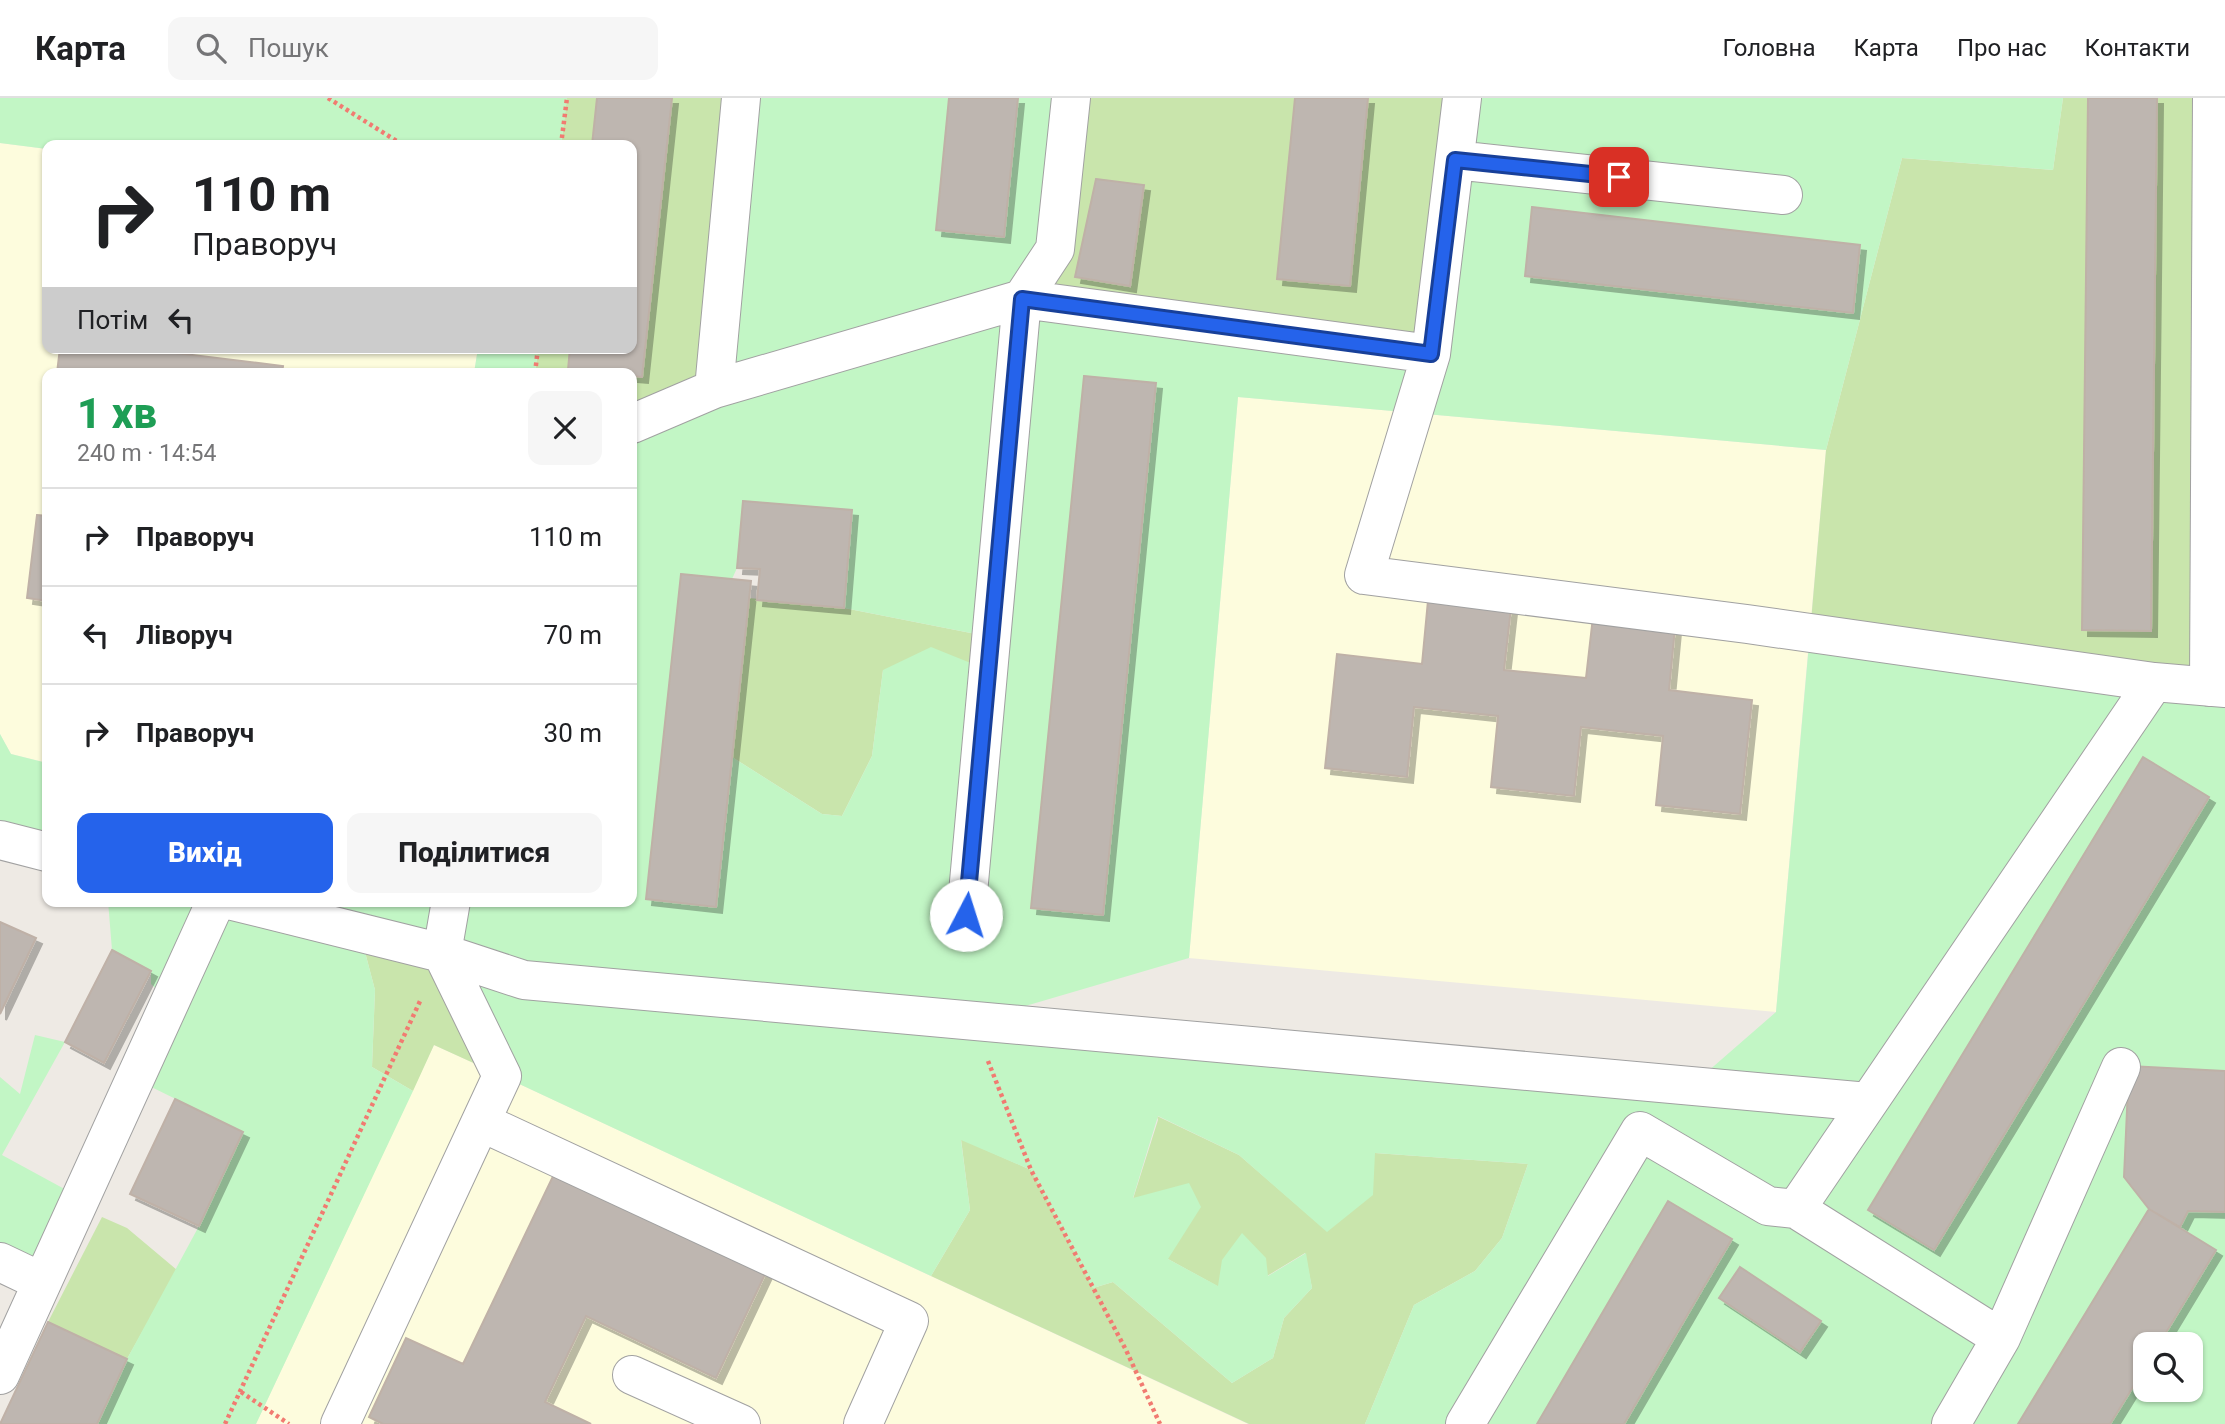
<!DOCTYPE html>
<html lang="uk">
<head>
<meta charset="utf-8">
<style>
  :root { --surface:#fff; --page:#f6f6f6; --text:#202124; --muted:#757577; --line:#e0e0e0; --accent:#2563eb }
  body { margin:0; font-family:Roboto,sans-serif; background:var(--page); color:var(--text); height:100vh; display:flex; flex-direction:column; font-size:26px; white-space:nowrap }
  * { box-sizing:border-box; margin:0 }
  p { font-size:23px; color:var(--muted) }
  .icon { flex:none; width:38px; height:38px; fill:none; stroke:currentColor; stroke-width:2; stroke-linecap:round; stroke-linejoin:round }
  .map { position:relative; flex:1; overflow:hidden }
  .details { position:absolute; left:42px; top:270px; width:595px; height:539px; display:flex; flex-direction:column; background:var(--surface); border-radius:14px; box-shadow:0 2px 5px #0004 }
  .details>* { flex:none }
  .banner { position:absolute; left:42px; top:42px; width:595px; height:214px; border-radius:14px; box-shadow:0 2px 5px #0004; background:#fff; color:var(--text); overflow:hidden }
  .fabs { position:absolute; left:2133px; top:1234px; display:grid; gap:14px }
  .fabs a { display:grid; place-items:center; width:70px; height:70px; border-radius:14px; background:var(--surface); box-shadow:0 2px 5px #0004; font-size:35px }
  .pin { position:absolute; display:grid; place-items:center; width:60px; height:60px; color:#fff; margin:-30px; border-radius:14px; box-shadow:0 4px 10px #0006 }
  .me { position:absolute; width:77px; margin:-38px; rotate:5deg; stroke-linejoin:round; filter:drop-shadow(0 0 5px #0008) }
  .turn { display:flex; align-items:center; gap:24px; height:147px; padding:0 35px; font-size:32px }
  .turn .icon { width:91px; height:91px; stroke-width:2.5 }
  .turn b { display:block; font-size:49px; line-height:60px }
  .then { display:flex; align-items:center; height:66px; padding:0 35px; background:#0003; gap:14px; font-size:26px }
  .round { display:grid; place-items:center; flex:none; width:74px; height:74px; border-radius:14px; background:var(--page) }
  .headline { display:flex; align-items:center; justify-content:space-between; height:119px; padding:0 35px }
  h1 { font-size:42px; font-weight:800; line-height:52px; color:#1e9e55 }
  .action { display:flex; gap:14px; margin-top:auto; padding:14px 35px }
  .action a { flex:1; height:80px; border-radius:14px; background:var(--accent); color:#fff; font-size:28px; font-weight:800; line-height:80px; text-align:center }
  .action a+a { background:var(--page); color:var(--text) }
  ul { padding:0; list-style:none }
  li { display:flex; align-items:center; gap:21px; height:98px; padding:0 35px; border-top:2px solid var(--line) }
  li div { flex:1 }
  li b { display:block; font-size:26px }
  li em { font-style:normal }
  header { display:flex; align-items:center; gap:42px; box-sizing:border-box; height:98px; padding:0 35px; background:var(--surface); border-bottom:2px solid var(--line) }
  header strong { font-size:33px }
  nav { display:flex; gap:38px; margin-inline-start:auto; font-size:24px }
  .search { width:490px; height:63px; background:var(--page); display:flex; align-items:center; gap:18px; box-sizing:border-box; padding:0 24px; border-radius:14px; color:var(--muted); font-size:26px }
  .map>svg:first-child { display:block }
  .education { fill:#fdfcdd }
  .grass { fill:#c9e5ac }
  .park { fill:#c2f6c5; fill-rule:evenodd }
  .building { fill:#beb6b0; stroke:#bfb1a7; stroke-width:2; filter:url(#shadow) }
  .lines { fill:none; stroke-linecap:round; stroke-linejoin:round }
  .minor-casing { stroke:#a1a1a1; stroke-width:40 }
  .path { stroke:#f17b71; stroke-width:4.5; stroke-dasharray:3.5 3.5; stroke-linecap:butt }
  .minor { stroke:#fff; stroke-width:38 }
  .route-casing { stroke:#184099; stroke-width:18 }
  .route { stroke:#2563eb; stroke-width:12 }
</style>
</head>
<body>
<header>
<strong>Карта</strong>
<div class="search"><svg class="icon" aria-label="search" viewBox="0 0 24 24"><circle cx="10" cy="10" r="6"/><path d="M15 15l6 6"/></svg>Пошук</div>
<nav><a>Головна</a><a>Карта</a><a>Про нас</a><a>Контакти</a></nav>
</header>
<div class="map">
<svg width="2225" height="1326" viewBox="0 0 2225 1326">
  <defs>
    <filter id="shadow"><feDropShadow dx="6" dy="6" stdDeviation="0" flood-color="#0004"/></filter>
  </defs>
  <rect width="100%" height="100%" fill="#eeeae4"/>
  <!-- education -->
  <path class="education" d="M0 45 47 51V250H478L474 275H47V665L11 656 0 636Z
    M1238 299 1826 352 1776 914 1189 860Z
    M434 947 502 978 1248 1326H256Z"/>
  <!-- grass -->
  <path class="grass" d="M567 0H741L714 291 632 326V275H535L538 250H632V47H561Z
    M1071 0H1462L1431 256 1022 201Z
    M2063 0H2212L2209 589 1810 535 1826 352 1902 60 2053 72Z
    M749 500 844 510 991 539 988 572H883L872 658 842 718 822 716 732 659Z
    M360 835 442 855 502 978 434 947 413 993 372 969 375 892Z
    M1157 1018 1239 1057 1327 1133 1375 1055 1528 1066 1502 1140 1475 1173 1414 1207 1365 1326H1249L931 1178 970 1112 961 1041 1031 1072 1093 1190 1113 1184 1232 1285 1273 1260 1284 1220 1312 1190 1305 1155 1267 1178 1219 1189 1168 1161 1133 1101 1158 1022Z
    M102 1119 127 1130 177 1172 127 1261 48 1224Z"/>
  <!-- park -->
  <path class="park" d="M0 0H567L561 47H47V51L0 45Z
    M741 0H949L936 132 1003 139 1018 0H1071L1055 151 1022 201 1424 255 1462 0H2063L2053 72 1902 60 1826 352 1238 299 1189 860 974 923 1691 988 1776 914 1810 535 2209 589 2225 0V973L2129 969 2124 1079 2149 1111 2018 1326H1624L1732 1141 1668 1103 1537 1326H1365L1414 1207 1475 1173 1502 1140 1528 1066 1375 1055 1373 1097 1327 1134 1239 1057 1158 1018 1133 1100 1189 1085 1201 1109 1168 1161 1218 1188 1222 1162 1242 1135 1266 1160 1268 1178 1306 1155 1312 1190 1284 1220 1273 1260 1232 1285 1113 1184 1093 1190 1031 1072 961 1042 970 1112 931 1178 502 978 442 856 360 835 375 892 372 969 413 993 256 1326H97L127 1261 199 1128 243 1034 135 981 170 904 151 886V873L112 852 108 803H632V326L714 291ZM1532 110 1860 147 1853 215 1525 178ZM743 403 852 412 844 510 991 539 988 572 931 549 883 572 872 658 842 718 822 716 732 659 716 809 647 801 681 476 732 481 737 470ZM2143 659 2209 700 1933 1152 1868 1111ZM1740 1169 1820 1223 1799 1254 1719 1200Z
    M478 250H538L535 275H474Z
    M0 636 11 656 47 665V753L0 741Z
    M35 937 65 944 2 1057 81 1100 42 1184 0 1164V979L20 996Z
    M2188 1113 2225 1114V1326H2110L2145 1268 2146 1292H2191V1246H2159L2216 1152 2180 1129Z"/>
  <!-- building -->
  <path class="building" d="M597 0H672L642 279 632 278V275L568 272 570 250H632V47H592Z
    M949 0H1018L1004 139 936 132Z
    M1295 0H1368L1350 188 1277 181Z
    M2088 0H2157L2151 533 2082 532Z
    M1096 81 1144 87 1130 188 1075 179Z
    M1532 109 1860 147 1853 215 1525 178Z
    M60 250H135L283 268 282 275H57Z
    M1084 278 1156 285 1103 817 1031 810Z
    M743 403 852 412 844 510 757 502 760 471 737 470Z
    M37 417 47 418V503L27 500Z
    M681 476 751 483 716 809 646 801Z
    M1429 492 1512 501 1504 572 1586 580 1594 510 1676 519 1669 592 1752 602 1740 716 1656 707 1663 638 1581 629 1574 698 1491 689 1498 618 1414 609 1407 679 1325 670 1337 556 1422 566Z
    M2143 659 2209 699 1934 1152 1868 1112Z
    M0 824 36 840 0 916Z
    M112 852 151 873 104 965 65 944Z
    M2129 968 2225 973V1114L2188 1113 2180 1129 2149 1111 2124 1079Z
    M175 1001 243 1034 199 1128 130 1096Z
    M556 1072 767 1172 716 1280 586 1218 545 1304 591 1326H383L369 1319 406 1240 463 1266Z
    M1668 1103 1732 1141 1703 1190 1624 1326H1537Z
    M2149 1111 2216 1152 2159 1246H2146V1268L2110 1326H2018Z
    M1740 1169 1821 1223 1800 1254 1719 1200Z
    M48 1224 127 1261 97 1326H0Z"/>
  <g class="lines">
    <defs>
      <path id="minor" d="M1455 62 1783 97
        M1431 256 1364 477 1747 526 2154 584
        M714 291 741 0
        M632 326 714 291 1022 201 1431 256 1462 0
        M2209 589 2212 0
        M0 742 47 754
        M233 803 442 855 451 803
        M966 817 1022 201 1055 151 1071 0
        M442 855 524 882 1868 1004
        M481 1024 909 1223 863 1326
        M1796 1111 2154 584 2225 590
        M0 1164 42 1184
        M2001 1240 2121 969
        M0 1277 216 803
        M632 1277 741 1326
        M340 1326 502 978 442 855
        M1465 1326 1640 1033 1768 1108 1796 1111 2001 1240 1951 1326"/>
    </defs>
    <!-- minor casing -->
    <use href="#minor" class="minor-casing"/>
    <!-- path -->
    <path class="path" d="M328 0 403 47
      M561 47 567 0
      M535 275 538 250
      M988 963 1031 1072 1126 1252 1160 1326
      M241 1294 289 1326
      M225 1326 421 901"/>
    <!-- minor -->
    <use href="#minor" class="minor"/>
  </g>
  <g class="lines">
    <defs>
      <path id="route" d="M966 817 1022 201 1431 256 1455 62 1619 79"/>
    </defs>
    <!-- route casing -->
    <use href="#route" class="route-casing"/>
    <!-- route -->
    <use href="#route" class="route"/>
  </g>
</svg>
<div class="fabs">
<a><svg class="icon" aria-label="search" viewBox="0 0 24 24"><circle cx="10" cy="10" r="6"/><path d="M15 15l6 6"/></svg></a>
</div>
<div class="pin" style="left:1619px;top:79px;background:#d93025"><svg class="icon" aria-label="arrive" viewBox="0 0 24 24"><path d="M6 21V4h12l-3 4 3 4H6"/></svg></div>
<svg class="me" style="left:966px;top:817px" viewBox="-20 -20 40 40"><circle r="19" fill="#fff"/><path d="M0-13L10 11 0 6-10 11z" fill="#2563eb"/></svg>
<div class="banner">
<div class="turn"><svg class="icon" aria-label="right" viewBox="0 0 24 24"><path d="M7 20v-9h11M14 6l5 5-5 5"/></svg><div><b>110 m</b>Праворуч</div></div>
<div class="then">Потім<svg class="icon" aria-label="left" viewBox="0 0 24 24"><path d="M17 20v-9H6M10 6l-5 5 5 5"/></svg></div>
</div>
<section class="details">
<div class="headline"><div><h1>1 хв</h1><p>240 m · 14:54</p></div><a class="round"><svg class="icon" aria-label="close" viewBox="0 0 24 24"><path d="M6 6l12 12M18 6L6 18"/></svg></a></div>
<ul>
<li><svg class="icon" aria-label="right" viewBox="0 0 24 24"><path d="M7 20v-9h11M14 6l5 5-5 5"/></svg><div><b>Праворуч</b></div><em>110 m</em></li>
<li><svg class="icon" aria-label="left" viewBox="0 0 24 24"><path d="M17 20v-9H6M10 6l-5 5 5 5"/></svg><div><b>Ліворуч</b></div><em>70 m</em></li>
<li><svg class="icon" aria-label="right" viewBox="0 0 24 24"><path d="M7 20v-9h11M14 6l5 5-5 5"/></svg><div><b>Праворуч</b></div><em>30 m</em></li>
</ul>
<div class="action"><a>Вихід</a><a>Поділитися</a></div>
</section>
</div>
</body>
</html>
